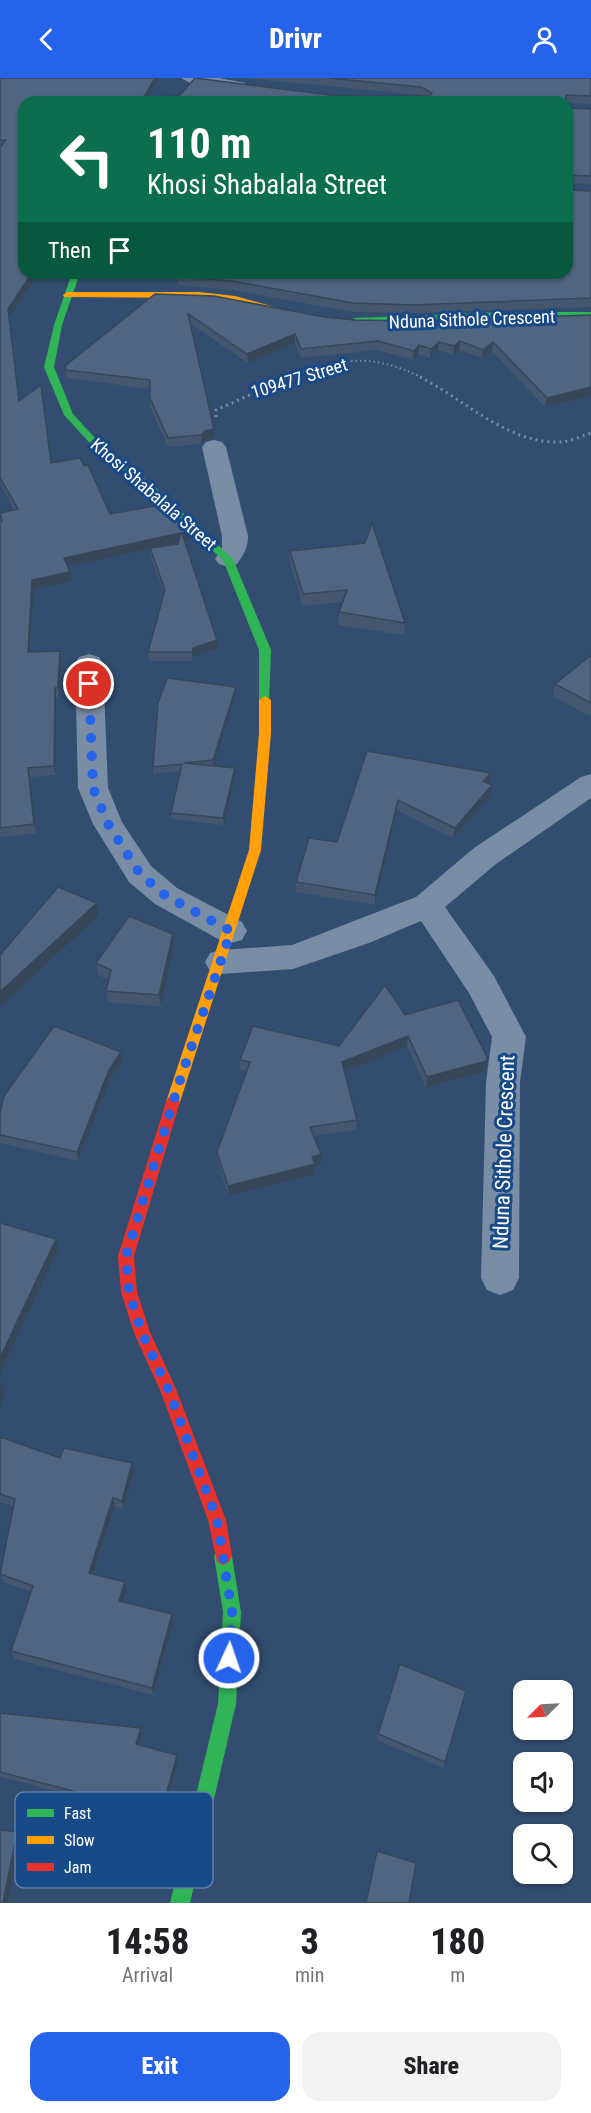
<!DOCTYPE html>
<html lang="en">
<head>
<meta charset="utf-8">
<style>
  :root { --surface:#fff; --page:#f2f2f2; --text:#202124; --muted:#757577; --accent:#2563eb }
  body { margin:0; font-family:"Roboto Condensed",sans-serif; background:var(--page); color:var(--text); height:100vh; display:flex; flex-direction:column; font-size:22px; white-space:nowrap }
  * { box-sizing:border-box; margin:0 }
  p { font-size:20px; color:var(--muted) }
  .icon { flex:none; width:33px; height:33px; fill:none; stroke:currentColor; stroke-width:2; stroke-linecap:round; stroke-linejoin:round }
  .map { position:relative; height:1825px; overflow:hidden }
  .details { display:flex; flex-direction:column; background:var(--surface); flex:1 }
  .details>* { flex:none }
  .top-card { position:absolute; left:18px; top:18px; width:555px; height:183px; border-radius:18px; box-shadow:0 2px 4px #0004; background:#0b6e4f; color:#fff; overflow:hidden }
  .needle { width:39px; rotate:246deg }
  .buttons { position:absolute; left:513px; top:1602px; display:grid; gap:12px }
  .buttons a { display:grid; place-items:center; width:60px; height:60px; border-radius:12px; background:var(--surface); box-shadow:0 2px 4px #0004; font-size:30px }
  .pin { position:absolute; display:grid; place-items:center; width:51px; height:51px; color:#fff; margin:-26px; border:3px solid #fff; border-radius:50%; box-shadow:0 2px 6px #0007 }
  .me { position:absolute; width:66px; margin:-33px; rotate:3deg; stroke-linejoin:round; filter:drop-shadow(0 0 4px #0008) }
  .turn { display:flex; align-items:center; gap:21px; height:126px; padding:0 30px; font-size:27px }
  .turn .icon { width:78px; height:78px; stroke-width:2.5 }
  .turn b { display:block; font-size:42px; line-height:51px }
  .then { display:flex; align-items:center; height:57px; padding:0 30px; background:#0003; gap:12px; font-size:22px }
  .eta { display:flex; justify-content:space-evenly; align-items:center; height:102px; text-align:center }
  .eta b { font-size:36px; font-weight:800; line-height:42px }
  .action { display:flex; gap:12px; margin-top:auto; padding:12px 30px }
  .action a { flex:1; height:69px; border-radius:18px; background:var(--accent); color:#fff; font-size:24px; font-weight:800; line-height:69px; text-align:center }
  .action a+a { background:var(--page); color:var(--text) }
  header { display:flex; justify-content:space-between; align-items:center; height:78px; padding:0 30px; background:var(--accent); color:#fff; font-size:27px; font-weight:800 }
  .map>svg:first-child { display:block }
  .lines { fill:none; stroke-linecap:round; stroke-linejoin:round }
  .path-far1 { stroke:#798da4; stroke-width:2; stroke-dasharray:1.5 3; stroke-linecap:butt }
  .path { stroke:#798da4; stroke-width:3; stroke-dasharray:2 4; stroke-linecap:butt }
  .street { fill:#798da4; fill-rule:evenodd }
  .fast { fill:#30b455; fill-rule:evenodd }
  .slow { fill:#ff9f0a; fill-rule:evenodd }
  .jam { fill:#e5322d; fill-rule:evenodd }
  .wall { fill:#44576e }
  .shaded-wall { fill:#37475a }
  .building { fill:#4f6580; stroke:#37475a; stroke-width:1.5 }
  .route { stroke:#2563eb; stroke-width:10; stroke-dasharray:0 18 }
  .labels { text-anchor:middle; dominant-baseline:central; stroke-width:6; stroke-linejoin:round; paint-order:stroke }
  .far-street-label { font-size:18px; fill:#fff; stroke:#194a88 }
  .street-label { font-size:21px; fill:#fff; stroke:#194a88 }
  .key { fill:#194a88; stroke:#5e80ac; stroke-width:1.5 }
  .key-label { font-size:16px; fill:#fff }
</style>
</head>
<body>
<header><svg class="icon" aria-label="back" viewBox="0 0 24 24"><path d="M15 5l-7 7 7 7"/></svg>Drivr<svg class="icon" aria-label="person" viewBox="0 0 24 24"><circle cx="12" cy="8" r="4"/><path d="M4 21q1-7 8-7t8 7"/></svg></header>
<div class="map">
<svg width="591" height="1825" viewBox="0 0 591 1825">
  <rect width="100%" height="100%" fill="#324d6f"/>
  <g class="lines">
    <!-- path-far1 -->
    <path class="path-far1" d="M286 300C340 280 370 274 423 300"/>
    <!-- path -->
    <path class="path" d="M420 299C464 321 506 365 559 364 570 364 581 358 591 355
      M216 339V332L290 299"/>
    <!-- street -->
    <path class="street" d="M181 0H219L245 5 248 9 239 14 190 5Z
      M214 362 222 364 226 369 248 458C248 470 244 476 237 486L228 489 219 486 215 481 222 470V458L202 369 206 364Z
      M89 576 99 579 103 585 108 710 122 744 151 788 177 810 242 844 247 853 242 862 231 865 220 862 155 826 129 804 93 746 78 710 75 585 79 579Z
      M591 696V720L496 786 445 829 494 898 526 959 520 1004 519 1200 513 1212 500 1217 487 1212 481 1200 486 1004 492 959 469 915 421 843 369 865 293 891 221 896 210 893 205 884 210 875 221 872 292 867 416 819 474 770 581 699Z"/>
    <!-- fast -->
    <path class="fast" d="M72 195H80L62 247 54 289 73 336 106 372 152 406 233 481 271 572 269 625 265 626 259 622V572L223 482 144 410 100 376 64 337 44 289 54 247Z
      M503 234H591V240H503L354 246 350 243 354 240Z
      M223 1469 229 1472 232 1478 241 1534 236 1626 190 1825H170L218 1626 223 1534 214 1478 217 1472Z"/>
    <!-- slow -->
    <path class="slow" d="M67 214H199L235 218 304 237 300 240 235 224 199 220 64 219 63 217Z
      M265 618 271 622V655L261 772 180 1024 178 1028 173 1030 168 1028 166 1024 249 772 259 655V622Z"/>
    <!-- jam -->
    <path class="jam" d="M173 1018 178 1020 180 1024 134 1178 137 1214 150 1254 176 1311 226 1442 232 1478 229 1484 223 1487 217 1484 208 1442 160 1312 134 1255 121 1214 118 1178 166 1024 168 1020Z"/>
  </g>
  <!-- wall -->
  <path class="wall" d="M0 0H159L147 24H24V195H54L49 201 36 199 9 240 20 323 51 385 84 388 110 436 190 463 185 464 217 562V571L193 579 192 583H149L148 574 164 516 151 480 150 471 68 488 71 503 34 512 30 574 60 573 61 582 59 619 56 620V697L30 699 36 755 0 759V435L14 432 0 405Z
    M246 0H591V26L567 25V24H173L338 18H422L420 17Z
    M567 30 591 31V106L567 105Z
    M591 113V229L412 235 353 234 232 212 178 207 177 199Z
    M155 216 324 239 355 242 414 243 591 237 545 329 492 273 482 280 459 272 453 277 438 272 430 280 418 276 413 282 377 272 301 280 295 265 248 285 191 246 214 351V360L205 362 201 366 168 369 150 329V311L67 300 66 297 65 288Z
    M290 473 405 545 404 557 338 547 339 534 342 524 303 528 290 485Z
    M591 577V637L589 638 553 618 555 606Z
    M236 615 213 688 236 697 224 747 171 741V735L180 693 154 696 153 689Z
    M367 673 490 706 491 718 453 760 397 732 375 827 296 814V804L337 764Z
    M173 856 174 868 161 929 108 924 106 913 109 902 98 897 96 885Z
    M405 937 485 993 426 1010 407 968 344 993 357 1042 356 1052 314 1058 321 1086 315 1088V1096L229 1118 218 1084 217 1074 247 994 240 992V982L339 968Z
    M121 974 122 983 110 1002 78 1083 0 1065V1035Z
    M0 1359 60 1380 134 1393 124 1431 115 1429 94 1496 127 1512 123 1524 174 1543 153 1617 15 1581 11 1573 31 1514 3 1504 0 1496 14 1428 0 1424Z
    M466 1613 443 1690 377 1662 378 1656Z
    M0 1635 141 1650 142 1657 140 1667 177 1677 178 1683 157 1763 117 1752 115 1746 118 1732 88 1724 86 1721 0 1699Z"/>
  <!-- shaded-wall -->
  <path class="shaded-wall" d="M155 0H159L147 24H141Z
    M32 195H35L36 199 9 240 8 231Z
    M48 195H54L49 201Z
    M295 256V265L248 285 247 276Z
    M460 263 459 272 453 277 454 268Z
    M439 264 438 272 430 280 431 271Z
    M493 264 492 273 482 280 483 272Z
    M419 267 418 276 413 282 414 273Z
    M591 309V318L545 329 547 320Z
    M214 351V360L205 362 201 366V357L205 353Z
    M189 454 190 463 183 464 182 455Z
    M181 455 182 464 65 489 64 480Z
    M70 494 71 503 34 512 29 583 28 574 32 502Z
    M217 562V571L193 579 192 583V574L193 570Z
    M60 573 61 582 59 619 58 610Z
    M236 609V615L213 689V682Z
    M55 610 56 620V697L54 688Z
    M28 690 30 699 36 755 34 746Z
    M235 690 236 697 224 747 223 740Z
    M491 695 490 706 482 713 483 703Z
    M492 707 491 718 453 760 455 750Z
    M398 722 397 732 375 827V817Z
    M97 825 99 837 0 929V914Z
    M173 856 174 868 161 929 159 917Z
    M408 958 407 968 341 995 342 984Z
    M121 974 122 983 110 1002 78 1083 77 1074 109 992Z
    M487 983 485 993 426 1010 427 999Z
    M321 1076V1086L315 1088V1096L229 1118 228 1108Z
    M56 1161 58 1171 0 1296V1280Z
    M2 1302 5 1312 0 1332V1310Z
    M132 1385 134 1393 124 1431 122 1423Z
    M113 1420 115 1429 91 1503 89 1495Z
    M125 1504 127 1512 121 1531 119 1523Z
    M172 1536 174 1543 153 1617 152 1610Z
    M141 1650 142 1657 138 1672 136 1666Z
    M177 1677 178 1683 157 1763 155 1757Z
    M17 1754 21 1760 8 1825H3Z"/>
  <!-- building -->
  <path class="building" d="M0 0H155L141 24H24V195H32L8 231 19 323 41 307 51 385 80 380 84 388 88 387 110 436 160 427 189 454 182 455 217 562 193 570 192 574H148L165 512 150 470 178 466 181 455 64 480 70 494 32 502 28 574 60 573 58 610H55L54 688 28 690 34 746 0 750V444L2 443 0 435 18 431 0 400V69L6 62H0Z
    M195 0 338 18H429L432 15 421 9 329 0H591V18L566 17V24H173V18L180 17Z
    M567 30 591 31V98L567 97Z
    M567 112 591 113V220L413 227 353 225 232 203 177 199 182 195H567Z
    M155 216 214 218 324 239 355 242 414 243 591 237V309L547 320 493 264 483 272 460 263 454 268 439 264 431 271 419 267 414 273 378 263 301 271 295 256 247 276 188 236 214 351 205 353 201 357 168 360 150 320V302L66 292 65 288Z
    M372 445 405 545 339 534 347 512 303 516 290 473 365 465Z
    M591 577V625L555 606Z
    M167 600 236 609 213 682 184 685 235 690 223 740 171 735 182 686 153 689 158 625Z
    M367 673 491 695 483 703 492 707 455 750 398 722 375 817 296 804 309 760 337 764Z
    M58 809 97 825 0 914V877Z
    M129 838 173 856 159 917 106 913 111 892 96 885Z
    M385 907 405 937 458 922 487 979V983L427 999 408 958 342 984 357 1042 310 1049 321 1076 312 1079 315 1086 228 1108 217 1074 250 984 240 982 253 948 339 968Z
    M54 948 121 974 109 992 77 1074 0 1057V1035L4 1018Z
    M0 1145 56 1161 0 1280Z
    M0 1359 60 1380 64 1370 132 1385 122 1423 113 1420 89 1495 125 1504 119 1523 172 1536 152 1610 11 1573 33 1508 0 1496 15 1421 0 1416Z
    M400 1586 466 1613 445 1684 378 1656Z
    M0 1635 141 1650 136 1666 177 1677 155 1757 115 1746 119 1727 85 1718V1716L0 1694Z
    M0 1752 17 1754 3 1825H0Z
    M377 1773 416 1785 409 1825H366Z"/>
  <g class="lines">
    <!-- route -->
    <path class="route" d="M89 606 93 710 108 746 140 796 166 818 231 853 179 1005 126 1178 129 1214 142 1255 168 1311 217 1442 232 1534 229 1580"/>
  </g>
  <g class="labels">
    <!-- far-street labels -->
    <g class="far-street-label">
      <text transform="translate(472 241) rotate(-2)">Nduna Sithole Crescent</text>
      <text transform="translate(299 300) rotate(-17)">109477 Street</text>
      <text transform="translate(154 416) rotate(41)">Khosi Shabalala Street</text>
    </g>
    <!-- street labels -->
    <g class="street-label">
      <text transform="translate(504 1074) rotate(-88)">Nduna Sithole Crescent</text>
    </g>
  </g>
  <!-- legend -->
  <rect x="15" y="1714" width="198" height="96" rx="9" class="key"/>
  <rect x="27" y="1731" width="27" height="8" fill="#30b455"/>
  <rect x="27" y="1758" width="27" height="8" fill="#ff9f0a"/>
  <rect x="27" y="1785" width="27" height="8" fill="#e5322d"/>
  <g class="key-label">
    <text x="64" y="1741">Fast</text>
    <text x="64" y="1768">Slow</text>
    <text x="64" y="1795">Jam</text>
  </g>
</svg>
<div class="buttons">
<a><svg class="needle" viewBox="-14 -14 28 28"><path d="M0-13l5 13h-10z" fill="#e53935"/><path d="M0 13l5-13h-10z" fill="#757577"/></svg></a>
<a><svg class="icon" aria-label="sound" viewBox="0 0 24 24"><path d="M4 9h4l5-4v14l-5-4H4zM17 9q2 3 0 6"/></svg></a>
<a><svg class="icon" aria-label="search" viewBox="0 0 24 24"><circle cx="10" cy="10" r="6"/><path d="M15 15l6 6"/></svg></a>
</div>
<div class="pin" style="left:89px;top:606px;background:#d93025"><svg class="icon" aria-label="arrive" viewBox="0 0 24 24"><path d="M6 21V4h12l-3 4 3 4H6"/></svg></div>
<svg class="me" style="left:229px;top:1580px" viewBox="-20 -20 40 40"><circle r="17" fill="#2563eb" stroke="#fff" stroke-width="3"/><path d="M0-11L8 9 0 5-8 9z" fill="#fff"/></svg>
<div class="top-card">
<div class="turn"><svg class="icon" aria-label="left" viewBox="0 0 24 24"><path d="M17 20v-9H6M10 6l-5 5 5 5"/></svg><div><b>110 m</b>Khosi Shabalala Street</div></div>
<div class="then">Then<svg class="icon" aria-label="arrive" viewBox="0 0 24 24"><path d="M6 21V4h12l-3 4 3 4H6"/></svg></div>
</div>
</div>
<section class="details">
<div class="eta">
<div><b>14:58</b><p>Arrival</p></div>
<div><b>3</b><p>min</p></div>
<div><b>180</b><p>m</p></div>
</div>
<div class="action"><a>Exit</a><a>Share</a></div>
</section>
</body>
</html>
